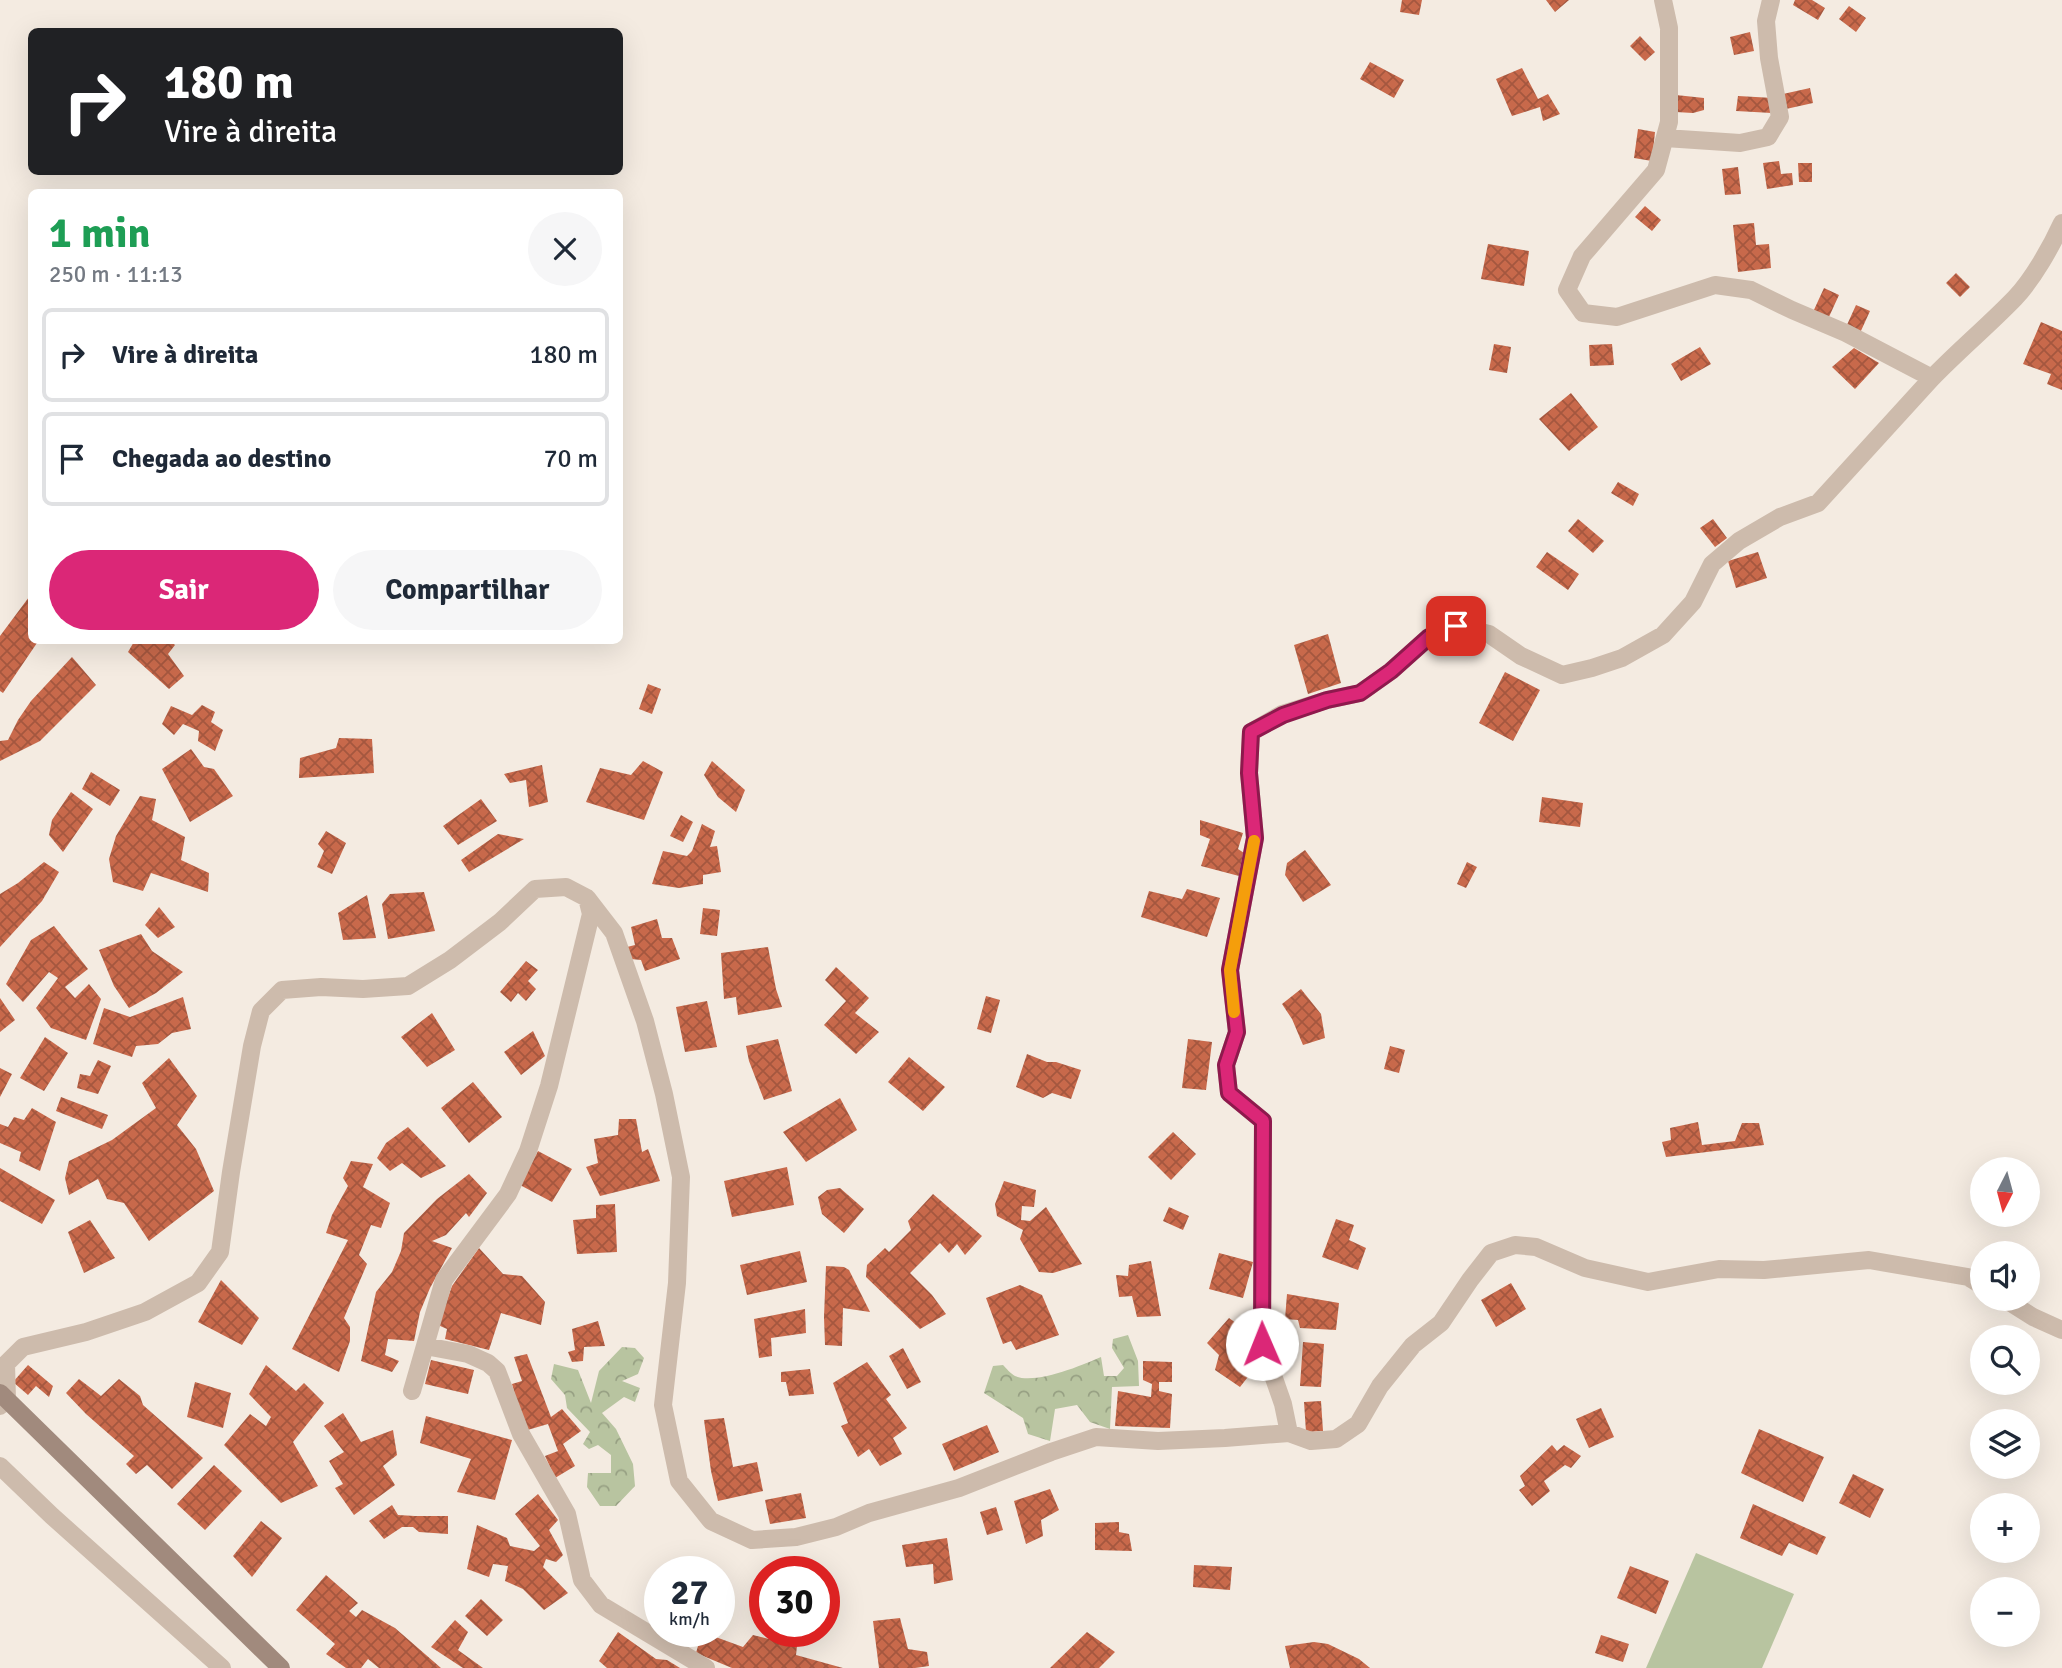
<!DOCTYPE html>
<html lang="pt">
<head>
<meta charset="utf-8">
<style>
  :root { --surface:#fff; --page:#f6f6f7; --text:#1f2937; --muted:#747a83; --line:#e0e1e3; --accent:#db2777 }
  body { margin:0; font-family:Signika,sans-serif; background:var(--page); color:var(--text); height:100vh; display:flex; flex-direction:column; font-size:26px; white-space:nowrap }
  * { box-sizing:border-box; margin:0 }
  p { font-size:23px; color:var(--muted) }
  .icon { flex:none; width:38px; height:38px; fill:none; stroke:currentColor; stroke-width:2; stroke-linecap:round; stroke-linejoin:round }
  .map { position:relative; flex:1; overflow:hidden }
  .panel { position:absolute; left:28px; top:189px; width:595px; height:455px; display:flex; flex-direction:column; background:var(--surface); border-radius:10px; box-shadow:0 7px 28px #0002 }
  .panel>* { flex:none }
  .guide { position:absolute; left:28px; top:28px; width:595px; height:147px; border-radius:10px; box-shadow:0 7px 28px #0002; background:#202124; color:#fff; overflow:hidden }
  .needle { width:46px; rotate:186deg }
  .fabs { position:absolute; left:1970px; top:1157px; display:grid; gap:14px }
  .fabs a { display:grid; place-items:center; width:70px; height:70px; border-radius:50%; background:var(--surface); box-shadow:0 7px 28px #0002; font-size:35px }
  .speed { position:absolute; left:644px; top:1556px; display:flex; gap:14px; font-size:35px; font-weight:700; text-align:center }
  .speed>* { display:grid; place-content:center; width:91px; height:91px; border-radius:50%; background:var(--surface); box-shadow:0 7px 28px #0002; line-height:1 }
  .speed small { font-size:18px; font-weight:400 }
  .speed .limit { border:10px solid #d22; background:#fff; color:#111 }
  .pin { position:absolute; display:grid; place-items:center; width:60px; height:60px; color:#fff; margin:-30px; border-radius:14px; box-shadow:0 4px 10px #0006 }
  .me { position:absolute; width:77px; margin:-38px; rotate:359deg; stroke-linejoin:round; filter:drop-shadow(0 0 5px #0008) }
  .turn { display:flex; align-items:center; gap:24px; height:147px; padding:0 21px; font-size:32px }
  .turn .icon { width:91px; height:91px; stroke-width:2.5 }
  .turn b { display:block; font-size:49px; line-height:60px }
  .round { display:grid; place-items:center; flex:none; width:74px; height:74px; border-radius:37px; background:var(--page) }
  .summary { display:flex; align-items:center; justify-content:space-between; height:119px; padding:0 21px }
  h1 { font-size:42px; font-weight:700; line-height:52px; color:#1e9e55 }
  .action { display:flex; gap:14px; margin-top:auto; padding:14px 21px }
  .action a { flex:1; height:80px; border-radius:42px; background:var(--accent); color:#fff; font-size:28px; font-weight:700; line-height:80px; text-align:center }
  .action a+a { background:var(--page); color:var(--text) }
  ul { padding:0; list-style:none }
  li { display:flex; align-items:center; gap:21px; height:94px; margin:0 14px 10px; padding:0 7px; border:4px solid var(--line); border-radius:10px }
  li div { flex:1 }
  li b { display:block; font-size:26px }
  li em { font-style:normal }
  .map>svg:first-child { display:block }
  .forest { fill:url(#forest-crowns) }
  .pitch { fill:#b8c4a0 }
  .building { fill:url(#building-cross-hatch) }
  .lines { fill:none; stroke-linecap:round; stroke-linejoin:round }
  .street { stroke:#cdbbac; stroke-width:18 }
  .secondary { stroke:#a18a7d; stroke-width:18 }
  .route-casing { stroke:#8e194d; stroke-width:18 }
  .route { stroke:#db2777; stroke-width:12 }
  .slow { stroke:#f59e0b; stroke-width:12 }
</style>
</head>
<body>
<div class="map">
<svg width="2062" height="1668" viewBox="0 0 2062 1668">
  <defs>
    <pattern id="forest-crowns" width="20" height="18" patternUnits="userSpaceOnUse" patternTransform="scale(1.75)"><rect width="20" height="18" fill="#b8c4a0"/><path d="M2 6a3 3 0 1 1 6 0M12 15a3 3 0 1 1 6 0" fill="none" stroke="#97a083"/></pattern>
    <pattern id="building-cross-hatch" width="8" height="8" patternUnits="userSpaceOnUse" patternTransform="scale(1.75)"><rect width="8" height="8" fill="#c8694b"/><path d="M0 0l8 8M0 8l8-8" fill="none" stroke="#a4573f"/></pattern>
  </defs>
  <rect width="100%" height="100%" fill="#f4ebe1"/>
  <!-- forest -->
  <path class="forest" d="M1128 1335 1138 1361 1139 1386 1112 1387 1110 1429 1090 1422 1077 1405 1055 1409 1050 1441 1028 1434 1023 1418 984 1393 993 1366 1003 1365C1006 1368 1011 1374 1015 1376 1035 1385 1083 1365 1101 1357L1104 1376H1117L1124 1368 1112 1348 1113 1339Z
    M622 1347 635 1348 644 1358 638 1374 622 1381 640 1388 635 1402 624 1397 602 1413 616 1429 633 1464 635 1486 616 1506H600L587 1487 588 1473H611V1455L598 1445 589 1449 583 1444 590 1432 567 1408 565 1395 551 1379 554 1364 578 1370 591 1403 599 1371Z"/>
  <!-- pitch -->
  <path class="pitch" d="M1696 1553 1794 1594 1762 1668H1646Z"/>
  <!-- building -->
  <path class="building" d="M1402 0H1422L1419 15 1400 12Z
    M1546 0H1569L1555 12Z
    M1795 0H1812L1825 8 1818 20 1793 5Z
    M1849 6 1866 18 1856 32 1839 19Z
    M1750 32 1754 51 1734 55 1730 37Z
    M1640 36 1655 52 1645 61 1630 46Z
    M1370 62 1404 80 1394 98 1360 79Z
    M1522 68 1538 99 1548 94 1560 114 1543 121 1540 107 1512 116 1496 79Z
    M1810 88 1813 103 1786 109 1783 94Z
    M1676 95 1704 98V110L1693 113 1676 112Z
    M1738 96 1773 98 1772 113 1736 111Z
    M1638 129 1655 132 1652 161 1634 158Z
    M1779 161 1781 174 1792 173 1793 185 1767 189 1763 163Z
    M1798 163H1812V182H1799Z
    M1738 167 1741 194 1725 195 1722 169Z
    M1645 206 1661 220 1652 231 1635 217Z
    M1754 223 1756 245 1769 244 1771 268 1738 272 1733 225Z
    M1488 244 1529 251 1524 286 1481 279Z
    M1956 273 1970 287 1960 297 1946 283Z
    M1824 288 1839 295 1828 319 1813 312Z
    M1856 305 1870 311 1860 333 1846 327Z
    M2041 322 2062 331V390L2047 384 2051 374 2023 364Z
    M1494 344 1511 347 1507 373 1489 370Z
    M1612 344 1614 365 1590 366 1589 345Z
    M1700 347 1711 364 1681 381 1671 364Z
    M1854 348 1879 363 1855 389 1832 367Z
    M1571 393 1598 427 1569 451 1539 419Z
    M1618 482 1639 494 1633 506 1611 493Z
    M1578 519 1604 541 1593 553 1568 531Z
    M1713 519 1727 538 1715 547 1700 528Z
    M1547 552 1579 574 1568 590 1536 567Z
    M1758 552 1767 578 1736 588 1728 561Z
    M32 593V640H39L3 693 0 691V636Z
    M1328 634 1341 683 1308 694 1294 645Z
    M135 640H170L175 645 168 654 184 676 169 689 128 652Z
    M72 657 96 685 40 741 0 761V741L8 740 18 720 31 701Z
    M1505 672 1540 690 1513 741 1479 723Z
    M648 684 661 689 652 714 639 709Z
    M202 705 215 712 211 722 223 730 215 751 198 741 199 731 183 724 174 735 162 724 171 706 192 715Z
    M339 738 372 739 374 773 299 778 300 758 336 748Z
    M191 749 204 767 214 769 233 796 190 822 162 769Z
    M643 761 663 772 644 820 586 802 600 768 631 775Z
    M712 761 745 790 736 812 718 797 704 775Z
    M542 765 548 802 529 807 526 780 510 783 504 774Z
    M91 772 120 790 110 806 82 789Z
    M71 792 93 809 63 852 49 835 52 820Z
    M140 796 156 799 152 820 185 837 181 860 209 873 208 892 151 873 143 891 113 882 109 859 116 836Z
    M1542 797 1583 803 1580 827 1539 822Z
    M481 799 497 821 458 845 443 826Z
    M681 815 693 822 683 842 670 836Z
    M1200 820 1243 833 1238 849 1244 853 1239 876 1201 866 1210 839 1200 835Z
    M702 824 715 831 710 847 717 846 721 872 703 875V884L679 888 652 884 663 851 687 856 692 851Z
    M326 831 346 843 332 874 317 867 324 851 318 844Z
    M498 834 524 839 469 872 461 860Z
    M1305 850 1331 885 1303 902 1285 875 1287 863Z
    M44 862 59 872 42 901 0 947V894L18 883Z
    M1467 862 1477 867 1466 888 1457 884Z
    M1187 889 1220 898 1207 937 1141 917 1149 891 1182 899Z
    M424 892 435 931 388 939 382 904 390 894Z
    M367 895 376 938 343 940 338 913Z
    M159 907 175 927 158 938 145 925Z
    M703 908 720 910 717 936 700 934Z
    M657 919 662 938H672L680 959 645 971 641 960 631 959 627 947 635 945 631 927Z
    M54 926 88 969 65 987 75 998 89 984 101 999 86 1040 51 1028 36 1008 58 978 49 972 23 1002 6 984 31 940Z
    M141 934 152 951 183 972 156 993 129 1008 114 986 99 950Z
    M768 947 776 989 782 1007 738 1015 736 997 724 999 721 953Z
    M526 961 538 970 528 981 536 989 526 1001 518 993 511 1002 500 992Z
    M836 967 869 998 855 1013 879 1032 856 1054 824 1025 846 1001 825 980Z
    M1301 989 1321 1014 1325 1038 1303 1045 1292 1019 1282 1004Z
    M986 996 1000 1000 991 1033 977 1029Z
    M183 997 191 1029 172 1033 158 1044 136 1046 132 1057 93 1044 104 1008 130 1017Z
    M0 998 15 1020 0 1032Z
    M707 1001 717 1047 685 1052 676 1007Z
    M432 1013 455 1050 427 1067 401 1037Z
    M533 1031 545 1056 521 1075 504 1052Z
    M45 1037 68 1053 44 1091 20 1078Z
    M778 1039 792 1091 764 1100 749 1061 746 1046Z
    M1188 1039 1212 1042 1206 1090 1182 1088Z
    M1390 1046 1405 1050 1399 1073 1384 1069Z
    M1027 1054 1047 1062H1056L1081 1070 1071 1099 1052 1093 1043 1098 1016 1087Z
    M909 1057 945 1087 923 1111 888 1082Z
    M169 1058 197 1096 177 1125 196 1149 214 1191 149 1241 124 1203 107 1199 98 1179 69 1195 65 1178 69 1161 112 1140 156 1108 142 1083Z
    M98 1060 111 1066 98 1094 77 1088 80 1074 90 1076Z
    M0 1068 12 1074 0 1097Z
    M473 1082 502 1117 469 1143 441 1108Z
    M61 1097 108 1115 102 1129 56 1111Z
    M840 1098 857 1130 806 1162 783 1132Z
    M32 1108 56 1122 40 1171 19 1161 21 1152 0 1143V1124L8 1127 14 1117 24 1120Z
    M619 1119H636L642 1152 648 1149 660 1181 600 1196 586 1167 598 1163 594 1139 618 1135Z
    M1698 1122 1702 1145 1735 1141 1742 1123H1759L1764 1145 1666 1157 1662 1142 1671 1140 1670 1128Z
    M408 1127 446 1166 421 1178 402 1163 390 1171 377 1158 386 1143Z
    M1173 1132 1196 1154 1171 1180 1148 1157Z
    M538 1151 572 1169 552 1202 520 1185Z
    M351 1161 373 1164 363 1187 390 1203 381 1228 371 1225 359 1255 367 1264 344 1318 350 1327V1341L339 1372 292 1349 348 1240 326 1233 332 1215 348 1186 343 1178Z
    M787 1167 794 1205 732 1217 724 1181Z
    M0 1168 55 1200 42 1224 0 1201Z
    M469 1174 487 1193 469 1217 466 1213 446 1235 432 1241 452 1248 430 1288 420 1312 414 1341 388 1339 385 1355 399 1361 392 1372 361 1361 376 1292 392 1272 401 1251 404 1233 437 1199Z
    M1004 1181 1036 1190 1034 1207 1022 1206 1021 1220 1030 1221 1046 1207 1082 1264 1053 1273 1039 1272 1020 1239 1023 1230 997 1216 995 1204Z
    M840 1188 864 1209 844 1233 822 1214 818 1197 827 1190Z
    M933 1194 982 1236 965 1255 957 1244 949 1253 940 1243 910 1273 932 1295 946 1314 920 1329 866 1277 867 1265 885 1248 889 1252 911 1230 908 1221Z
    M615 1204 617 1252 577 1254 573 1220 596 1218V1205Z
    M1169 1207 1189 1216 1183 1230 1163 1221Z
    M1336 1219 1354 1225 1349 1240 1366 1248 1358 1270 1322 1257Z
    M90 1220 115 1258 84 1273 68 1232Z
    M479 1248 503 1274 522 1276 545 1302 541 1325 501 1313 489 1350 445 1339 447 1329 438 1325 452 1286Z
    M800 1251 807 1282 747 1295 740 1265Z
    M1219 1253 1253 1262 1243 1298 1209 1289Z
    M1151 1261 1161 1316 1137 1317 1132 1296 1119 1297 1116 1275 1128 1276 1129 1265Z
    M826 1266 844 1267 849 1270 870 1312 843 1308 842 1346 825 1345 824 1317Z
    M221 1280 259 1318 242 1345 198 1322Z
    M1511 1283 1526 1309 1496 1327 1481 1300Z
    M1020 1285 1042 1295 1059 1335 1016 1350 1011 1341 1003 1344 986 1298Z
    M1287 1294 1339 1303 1336 1330 1300 1328 1298 1320 1285 1319Z
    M805 1309 806 1333 771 1338 772 1356 759 1358 754 1319Z
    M1229 1318 1250 1333 1249 1340 1254 1344 1251 1373 1240 1387 1215 1370 1219 1355 1207 1343Z
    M598 1321 605 1346 584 1347 583 1361 572 1362 568 1352 575 1350 572 1329Z
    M1303 1342 1324 1344 1321 1387 1300 1386Z
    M903 1348 921 1382 907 1389 889 1356Z
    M527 1354 551 1417 562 1409 581 1431 563 1444 575 1466 555 1478 545 1456 558 1451 548 1424 524 1431 512 1384 522 1381 514 1357Z
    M431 1360 474 1370 468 1394 425 1384Z
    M1143 1361 1172 1362V1382H1159V1391L1172 1394 1170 1428 1115 1426 1118 1391 1151 1397 1152 1384 1143 1380Z
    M867 1362 891 1395 886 1399 907 1428 893 1438 902 1454 880 1466 869 1449 858 1457 841 1426 848 1423 833 1383Z
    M28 1365 53 1386 49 1397 36 1386 28 1395 13 1382Z
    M266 1365 296 1391 304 1383 324 1403 293 1442 318 1486 281 1503 224 1445 250 1414 266 1426 271 1417 249 1394Z
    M810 1369 814 1394 789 1396 786 1382H781V1372Z
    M79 1379 101 1396 119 1379 140 1396 143 1405 203 1458 172 1489 147 1465 136 1474 126 1464 134 1456 86 1414 66 1393Z
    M195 1382 231 1393 223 1428 187 1417Z
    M1321 1401 1323 1431 1306 1432 1304 1402Z
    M1601 1408 1614 1437 1589 1448 1576 1419Z
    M343 1413 361 1442 393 1430 397 1455 383 1466 395 1485 354 1515 335 1488 343 1484 329 1461 344 1452 324 1426Z
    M426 1416 512 1440 495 1500 457 1492 471 1459 420 1443Z
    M724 1418 733 1467 757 1462 763 1491 718 1501 711 1471 704 1420Z
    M987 1425 999 1452 954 1471 942 1444Z
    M1759 1429 1824 1457 1803 1502 1741 1473Z
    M1552 1445 1557 1451 1564 1445 1581 1456 1571 1468 1565 1465 1544 1481 1550 1491 1532 1506 1519 1490 1525 1486 1520 1476Z
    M214 1465 242 1491 205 1530 177 1504Z
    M1853 1474 1884 1489 1870 1518 1839 1503Z
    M1050 1489 1059 1510 1041 1520 1043 1536 1026 1544 1014 1501Z
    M801 1493 806 1518 770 1524 765 1500Z
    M538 1494 558 1520 549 1530 563 1555 556 1562 546 1559 543 1567 568 1593 544 1610 523 1589 505 1581 508 1566 493 1564 489 1577 467 1569 477 1525 507 1538 510 1546 534 1551 540 1546 515 1514Z
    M1753 1504 1826 1537 1817 1555 1789 1543 1782 1556 1740 1538Z
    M392 1505 398 1515 415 1516H448V1534L419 1532 413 1527H402L384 1539 369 1521Z
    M996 1507 1003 1530 987 1535 980 1512Z
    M261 1521 282 1538 252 1577 233 1556Z
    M1119 1522V1532L1129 1534 1132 1551 1095 1550V1523Z
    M947 1538 953 1580 934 1584 933 1564 906 1567 902 1545Z
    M1194 1565 1232 1567 1230 1590 1193 1587Z
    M1630 1566 1669 1581 1656 1614 1617 1598Z
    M326 1575 358 1603 349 1611 356 1617 362 1610 395 1628 441 1668H379L368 1659 361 1668H346L326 1654 335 1644 296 1610Z
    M824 1591H833L831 1622 824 1621Z
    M481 1599 503 1620 487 1636 465 1616Z
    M900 1618 908 1649 927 1652 929 1666 915 1668H879L873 1621Z
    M455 1620 468 1632 458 1650 483 1668H463L431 1647Z
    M618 1632 656 1659 667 1660 680 1668H607L599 1661Z
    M702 1632 743 1647 753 1635 797 1646 796 1655 843 1668H732L696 1653Z
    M1087 1632 1115 1652 1099 1668H1050Z
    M1601 1635 1629 1644 1623 1662 1595 1653Z
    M1314 1642 1328 1644 1359 1659 1370 1668H1290L1285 1646Z"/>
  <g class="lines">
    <!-- street -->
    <path class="street" d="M1663 0 1669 28V122L1656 170 1582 256 1567 290 1583 313 1617 317 1715 285 1751 290 1792 310 1846 333 1932 378C1959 350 1989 325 2015 298 2033 279 2051 247 2062 223
      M1665 138 1740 143 1768 137 1780 117 1769 58 1766 21 1771 0
      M587 898 614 933 645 1021 664 1094 681 1177 677 1283 663 1405 679 1481 711 1521 752 1540 796 1537 836 1527 869 1513 959 1488 1051 1452 1096 1437 1158 1441 1225 1438 1289 1433 1283 1404 1262 1344 1263 1121 1229 1093 1226 1065 1237 1032 1230 970 1255 838 1249 773 1251 732 1282 714 1327 700 1360 693 1391 671 1429 637 1456 626 1489 634 1521 656 1562 675 1592 668 1622 658 1663 635 1693 602 1712 564 1739 541 1780 517 1818 503 1932 378
      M2003 1298 2033 1317 2062 1330
      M425 1346 468 1354 488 1363 497 1371 521 1434 567 1514 582 1580 601 1605 706 1668
      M0 1406 7 1399 6 1364 23 1347 86 1332 145 1312 198 1283 220 1252 231 1172 252 1046 261 1011 282 990 321 987 363 989 408 986 450 960 500 922 535 889 566 887 587 898 591 914 549 1086 528 1151 508 1194 444 1280 412 1391
      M1289 1433 1311 1441 1336 1439 1358 1424 1380 1386 1413 1345 1441 1323 1470 1280 1491 1253 1515 1245 1536 1247 1585 1268 1648 1282 1719 1269 1764 1270 1869 1260 1968 1277 1983 1286
      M0 1466 52 1516 222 1668"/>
    <!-- secondary -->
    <path class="secondary" d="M0 1393 281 1668"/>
  </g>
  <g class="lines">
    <defs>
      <path id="route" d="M1262 1344 1263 1121 1229 1093 1226 1065 1237 1032 1230 970 1255 838 1249 773 1251 732 1283 715 1327 700 1360 693 1391 671 1429 637 1456 626"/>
    </defs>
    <!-- route casing -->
    <use href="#route" class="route-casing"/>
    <!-- route -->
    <use href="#route" class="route"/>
    <!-- slow -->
    <path class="slow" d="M1234 1012 1230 970 1254 841"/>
  </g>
</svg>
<div class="fabs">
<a><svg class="needle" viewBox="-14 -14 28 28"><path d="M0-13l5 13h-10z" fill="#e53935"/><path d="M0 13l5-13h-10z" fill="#747a83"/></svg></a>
<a><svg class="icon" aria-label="sound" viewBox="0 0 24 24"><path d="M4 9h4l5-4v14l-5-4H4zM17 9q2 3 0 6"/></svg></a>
<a><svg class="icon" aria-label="search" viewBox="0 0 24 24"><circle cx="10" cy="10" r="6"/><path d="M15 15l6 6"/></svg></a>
<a><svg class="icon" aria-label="layers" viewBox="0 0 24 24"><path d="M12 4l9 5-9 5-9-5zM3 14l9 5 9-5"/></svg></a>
<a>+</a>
<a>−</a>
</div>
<div class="speed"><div>27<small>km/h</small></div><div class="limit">30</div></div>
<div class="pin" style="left:1456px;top:626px;background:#d93025"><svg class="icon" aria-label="arrive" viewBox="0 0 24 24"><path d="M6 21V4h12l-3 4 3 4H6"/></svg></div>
<svg class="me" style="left:1262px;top:1344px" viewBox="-20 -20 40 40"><circle r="19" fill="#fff"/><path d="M0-13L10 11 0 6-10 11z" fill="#db2777"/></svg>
<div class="guide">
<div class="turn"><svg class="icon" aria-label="right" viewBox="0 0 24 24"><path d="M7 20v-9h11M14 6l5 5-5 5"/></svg><div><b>180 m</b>Vire à direita</div></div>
</div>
<section class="panel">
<div class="summary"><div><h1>1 min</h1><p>250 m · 11:13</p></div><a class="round"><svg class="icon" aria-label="close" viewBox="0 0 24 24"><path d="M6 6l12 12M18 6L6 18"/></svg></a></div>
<ul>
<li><svg class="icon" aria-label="right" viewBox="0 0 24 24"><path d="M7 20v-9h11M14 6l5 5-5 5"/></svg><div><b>Vire à direita</b></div><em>180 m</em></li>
<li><svg class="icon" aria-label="arrive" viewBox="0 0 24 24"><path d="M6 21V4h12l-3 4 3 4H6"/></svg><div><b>Chegada ao destino</b></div><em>70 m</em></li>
</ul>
<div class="action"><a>Sair</a><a>Compartilhar</a></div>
</section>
</div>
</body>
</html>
